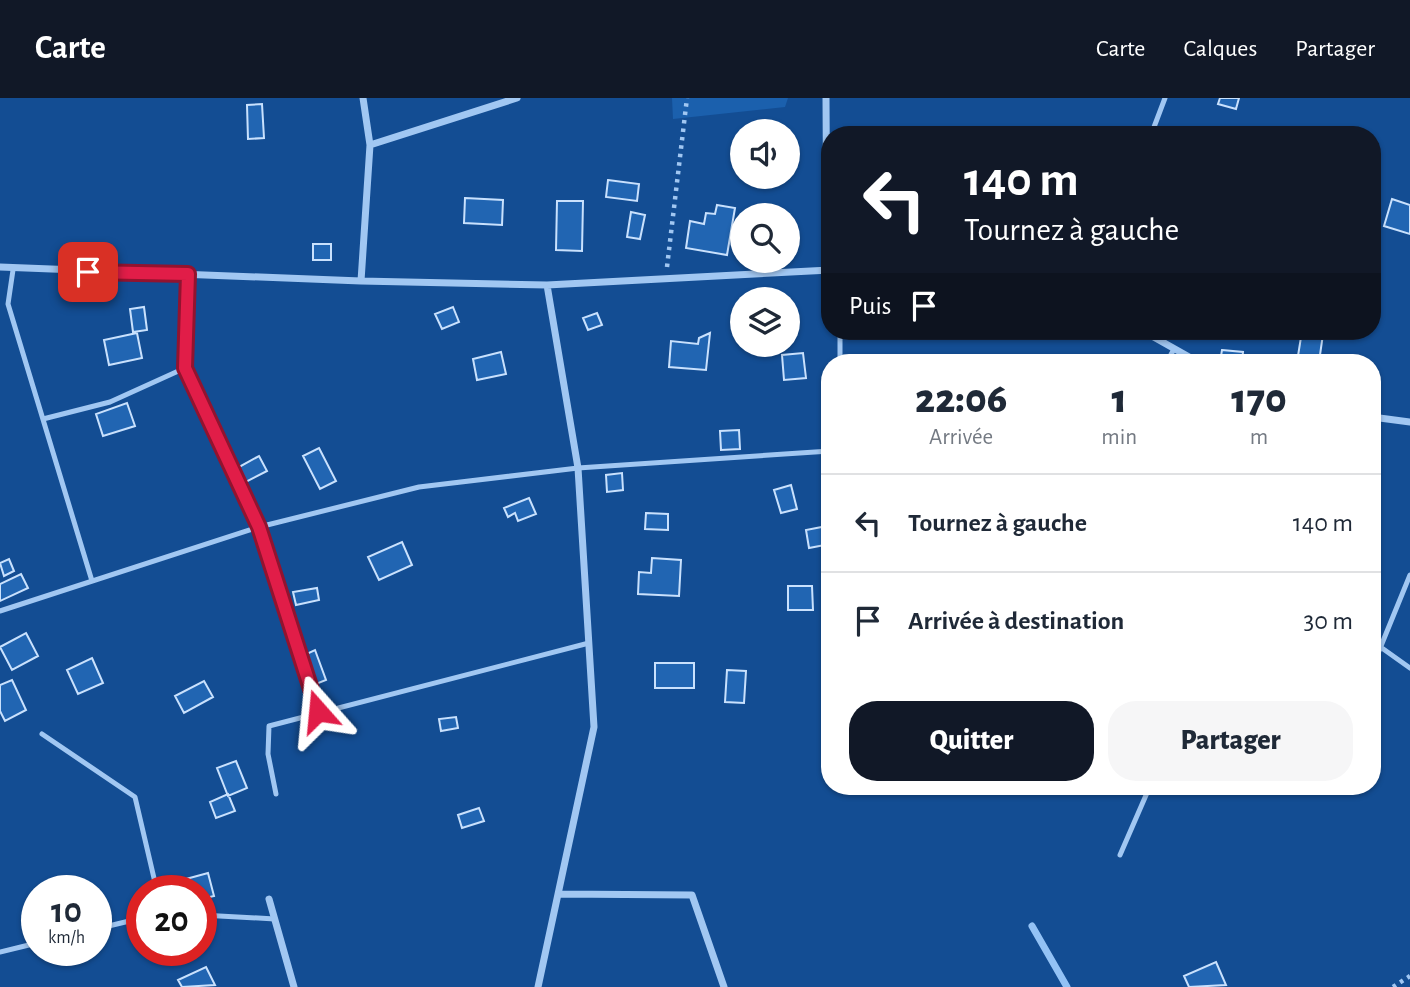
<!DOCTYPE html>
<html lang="fr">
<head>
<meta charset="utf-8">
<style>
  :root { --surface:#fff; --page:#f6f6f7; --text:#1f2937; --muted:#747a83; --line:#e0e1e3; --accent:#111827 }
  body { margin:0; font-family:"Alegreya Sans",sans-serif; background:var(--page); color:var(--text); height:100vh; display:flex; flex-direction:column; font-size:26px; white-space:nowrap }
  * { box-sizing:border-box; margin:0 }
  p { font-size:23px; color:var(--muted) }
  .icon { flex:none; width:38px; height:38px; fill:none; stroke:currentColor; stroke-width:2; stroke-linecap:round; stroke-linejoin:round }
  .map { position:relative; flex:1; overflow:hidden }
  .side { position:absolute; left:821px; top:256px; width:560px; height:441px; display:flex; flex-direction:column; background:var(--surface); border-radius:28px; box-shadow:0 2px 5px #0004 }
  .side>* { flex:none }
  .banner { position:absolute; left:821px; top:28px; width:560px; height:214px; border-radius:28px; box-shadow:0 2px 5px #0004; background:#111827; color:#fff; overflow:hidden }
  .fabs { position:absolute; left:730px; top:21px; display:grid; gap:14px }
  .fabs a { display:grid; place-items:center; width:70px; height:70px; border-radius:50%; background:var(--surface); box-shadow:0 2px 5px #0004; font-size:35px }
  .speed { position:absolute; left:21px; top:777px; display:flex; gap:14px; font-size:35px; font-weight:700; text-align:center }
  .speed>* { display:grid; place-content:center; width:91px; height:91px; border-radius:50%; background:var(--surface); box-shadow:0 2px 5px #0004; line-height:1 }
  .speed small { font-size:18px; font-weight:400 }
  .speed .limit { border:10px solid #d22; background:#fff; color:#111 }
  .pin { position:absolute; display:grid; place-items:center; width:60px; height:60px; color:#fff; margin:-30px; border-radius:14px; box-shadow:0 4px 10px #0006 }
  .me { position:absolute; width:77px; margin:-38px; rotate:342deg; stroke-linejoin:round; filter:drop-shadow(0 0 5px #0008) }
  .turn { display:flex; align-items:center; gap:24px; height:147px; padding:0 28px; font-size:32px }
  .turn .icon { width:91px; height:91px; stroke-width:2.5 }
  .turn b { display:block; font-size:49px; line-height:60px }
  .then { display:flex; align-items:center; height:66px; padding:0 28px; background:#0003; gap:14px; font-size:26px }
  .eta { display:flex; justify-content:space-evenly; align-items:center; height:119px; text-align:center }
  .eta b { font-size:42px; font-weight:800; line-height:49px }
  .cta { display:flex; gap:14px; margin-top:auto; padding:14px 28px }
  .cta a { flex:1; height:80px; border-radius:28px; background:var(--accent); color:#fff; font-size:28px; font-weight:800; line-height:80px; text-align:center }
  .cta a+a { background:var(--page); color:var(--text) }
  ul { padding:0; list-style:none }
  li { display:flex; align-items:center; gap:21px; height:98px; padding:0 28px; border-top:2px solid var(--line) }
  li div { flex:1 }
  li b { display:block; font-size:26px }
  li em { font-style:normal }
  header { display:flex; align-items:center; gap:42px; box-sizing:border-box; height:98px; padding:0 35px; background:var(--accent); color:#fff }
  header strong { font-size:33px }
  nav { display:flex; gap:38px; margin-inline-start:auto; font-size:24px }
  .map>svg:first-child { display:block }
  .green { fill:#1b60ad }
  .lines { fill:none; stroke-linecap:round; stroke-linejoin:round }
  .stream { stroke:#93c2f5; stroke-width:7 }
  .building { fill:#2165b2; stroke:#c9e1fd; stroke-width:2 }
  .path { stroke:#a1c7f2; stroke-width:4.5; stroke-dasharray:3.5 5; stroke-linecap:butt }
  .service { stroke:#a1c7f2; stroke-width:5 }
  .minor { stroke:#a1c7f2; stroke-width:7 }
  .route-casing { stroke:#92132f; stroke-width:18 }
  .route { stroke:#e11d48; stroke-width:12 }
</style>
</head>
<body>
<header>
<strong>Carte</strong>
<nav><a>Carte</a><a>Calques</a><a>Partager</a></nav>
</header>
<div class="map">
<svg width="1410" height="889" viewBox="0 0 1410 889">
  <rect width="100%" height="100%" fill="#134d93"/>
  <!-- green -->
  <path class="green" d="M672 0H788L785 9 673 21Z"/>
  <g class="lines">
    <!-- stream -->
    <path class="stream" d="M1032 828 1067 889"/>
  </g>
  <!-- building -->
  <path class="building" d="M1220 0H1239L1236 11 1218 6Z
    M262 6 264 40 248 41 247 7Z
    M608 82 639 86 637 103 606 99Z
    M465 100 503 102 502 127 464 125Z
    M1392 101 1410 107V136L1384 128Z
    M557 103H583L582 153 556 152Z
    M717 107 735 110 727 157 686 150 690 123 704 126 706 115 715 116Z
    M631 114 645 117 640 141 627 139Z
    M313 146H331V162H313Z
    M144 209 147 232 133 234 130 211Z
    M453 209 459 224 442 231 435 216Z
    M597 215 602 227 588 232 583 220Z
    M1302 233 1323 236 1319 264H1297Z
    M137 235 142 260 109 267 104 242Z
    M710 235 706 272 669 269 671 243 698 246 699 240Z
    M1222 252 1243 254 1242 264H1220Z
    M501 254 506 276 477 282 473 261Z
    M803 255 806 280 784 282 782 257Z
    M127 305 135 328 103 338 96 316Z
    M739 332 740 351 721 352 720 333Z
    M319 350 336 383 320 391 303 358Z
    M259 358 267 373 238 388 230 374Z
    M622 375 623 392 607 394 606 377Z
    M791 387 797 411 781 415 774 392Z
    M529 400 536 416 518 423 515 415 508 419 504 410Z
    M646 415 668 416V432L645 431Z
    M827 428 830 446 809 450 806 432Z
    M402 444 412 467 379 482 368 459Z
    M652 460 681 462 679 498 638 496 639 474 651 475Z
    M9 461 14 473 4 478 0 465Z
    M21 476 28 490 0 503V486Z
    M788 488H812L813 512H788Z
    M317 490 319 502 296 507 293 494Z
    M26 535 38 558 12 572 0 549Z
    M315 552 326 582 311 588 300 559Z
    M92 560 103 585 78 596 67 572Z
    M655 565H694V590H655Z
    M727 572 746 573 744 605 725 604Z
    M12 582 26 612 5 623 0 613V587Z
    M204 583 213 599 184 615 175 598Z
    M456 619 458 630 441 633 439 621Z
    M236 663 247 690 228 698 217 670Z
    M228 696 235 713 216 720 210 704Z
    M479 710 484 723 462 730 458 717Z
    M208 775 214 798 201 801V793H178L175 784Z
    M1216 864 1226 887 1189 889 1184 878Z
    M206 869 215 887 182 889 178 882Z"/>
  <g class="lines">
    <!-- path -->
    <path class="path" d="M667 169 687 0
      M1393 889 1410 878"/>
    <!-- service -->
    <path class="service" d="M1151 37 1165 0
      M13 172 8 206 92 483
      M840 233V264
      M1167 264 1174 251
      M185 270 259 429 318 613
      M43 321 110 304 185 270 188 176
      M0 513 259 429 419 389 578 370 830 353
      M1372 543 1410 570
      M1372 570 1410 477
      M42 636 135 699 157 793
      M276 696 268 656 269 628 589 545
      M1120 757 1150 688
      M201 817 275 821
      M96 831 142 820
      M0 854 37 845"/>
    <!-- minor -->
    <path class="minor" d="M826 0 827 173
      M370 47 517 0
      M0 169 361 183 547 187 830 172
      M361 183 370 47 363 0
      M1143 233 1198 264
      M1372 319 1410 324
      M558 796 692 797 724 889
      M269 801 294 889
      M538 889 594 629 578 370 547 187"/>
  </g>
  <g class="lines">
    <defs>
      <path id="route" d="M88 174 188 176 185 270 259 429 318 613"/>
    </defs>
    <!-- route casing -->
    <use href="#route" class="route-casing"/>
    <!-- route -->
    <use href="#route" class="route"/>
  </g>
</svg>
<div class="fabs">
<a><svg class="icon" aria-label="sound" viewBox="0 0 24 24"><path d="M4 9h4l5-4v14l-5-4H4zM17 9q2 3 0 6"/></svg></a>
<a><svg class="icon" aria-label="search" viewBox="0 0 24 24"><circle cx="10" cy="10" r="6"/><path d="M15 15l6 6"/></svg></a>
<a><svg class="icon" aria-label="layers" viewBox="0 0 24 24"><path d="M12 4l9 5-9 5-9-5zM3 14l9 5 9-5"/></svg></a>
</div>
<div class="speed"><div>10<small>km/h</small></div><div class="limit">20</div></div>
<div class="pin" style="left:88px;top:174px;background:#d93025"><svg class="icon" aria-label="arrive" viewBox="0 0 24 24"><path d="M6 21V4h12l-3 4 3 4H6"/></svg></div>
<svg class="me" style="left:318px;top:613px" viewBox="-20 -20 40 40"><path d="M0-17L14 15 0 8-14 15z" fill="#e11d48" stroke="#fff" stroke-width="4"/></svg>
<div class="banner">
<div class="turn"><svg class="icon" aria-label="left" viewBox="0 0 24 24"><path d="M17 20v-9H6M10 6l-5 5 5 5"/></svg><div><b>140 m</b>Tournez à gauche</div></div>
<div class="then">Puis<svg class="icon" aria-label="arrive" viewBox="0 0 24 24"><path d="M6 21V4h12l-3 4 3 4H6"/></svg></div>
</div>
<section class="side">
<div class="eta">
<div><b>22:06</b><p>Arrivée</p></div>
<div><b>1</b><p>min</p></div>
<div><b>170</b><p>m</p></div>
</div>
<ul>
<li><svg class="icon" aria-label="left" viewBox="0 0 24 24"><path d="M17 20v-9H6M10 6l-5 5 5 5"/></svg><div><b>Tournez à gauche</b></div><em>140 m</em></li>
<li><svg class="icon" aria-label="arrive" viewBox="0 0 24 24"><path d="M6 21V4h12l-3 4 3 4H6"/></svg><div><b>Arrivée à destination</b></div><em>30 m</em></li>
</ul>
<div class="cta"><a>Quitter</a><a>Partager</a></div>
</section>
</div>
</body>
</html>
